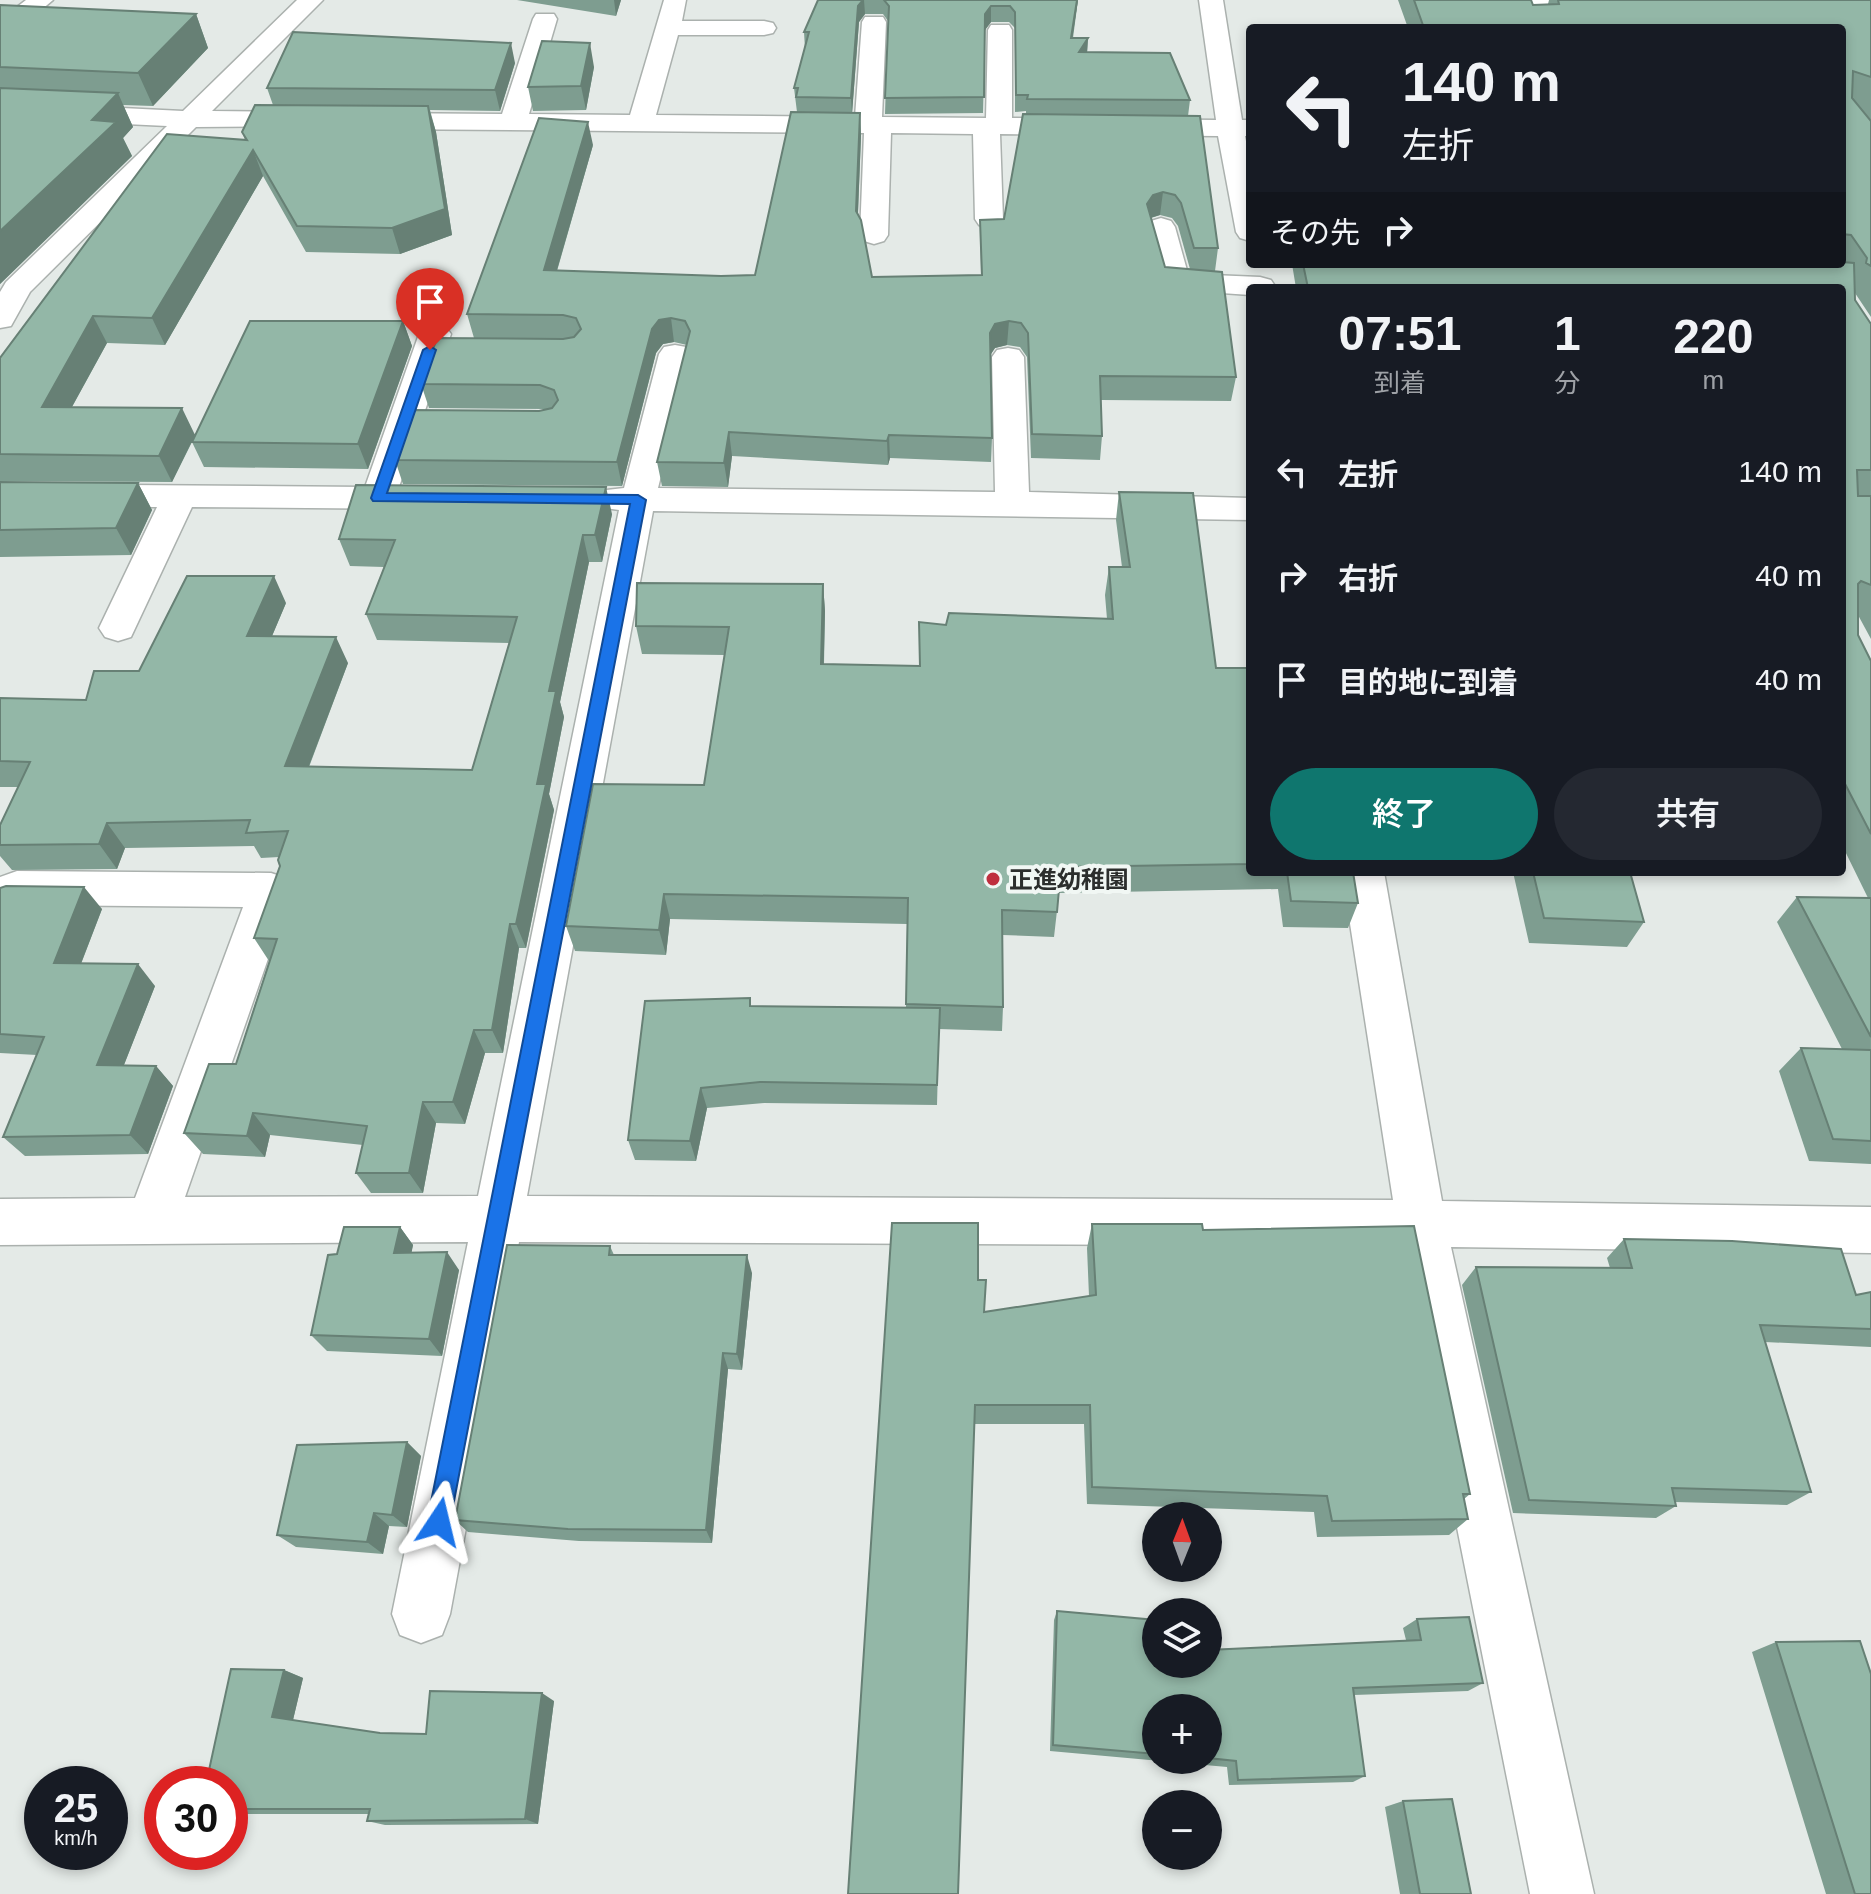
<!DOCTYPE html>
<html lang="ja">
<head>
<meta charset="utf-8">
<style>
  :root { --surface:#171b24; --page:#242831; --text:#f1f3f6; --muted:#9ea1a6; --accent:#0f766e }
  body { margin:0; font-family:Arial,"Noto Sans JP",sans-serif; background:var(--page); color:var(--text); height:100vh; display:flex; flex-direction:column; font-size:30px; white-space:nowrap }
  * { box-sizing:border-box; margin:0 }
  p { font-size:26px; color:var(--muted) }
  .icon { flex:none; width:44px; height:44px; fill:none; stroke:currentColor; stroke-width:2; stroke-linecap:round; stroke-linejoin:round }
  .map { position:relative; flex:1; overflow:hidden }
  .panel { position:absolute; left:1246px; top:284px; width:600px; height:592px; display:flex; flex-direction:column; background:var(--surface); border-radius:8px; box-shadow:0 4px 12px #0003 }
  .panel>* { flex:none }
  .hud { position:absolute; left:1246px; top:24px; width:600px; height:244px; border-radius:8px; box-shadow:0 4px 12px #0003; background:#171b24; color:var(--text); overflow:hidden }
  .needle { width:52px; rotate:1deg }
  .buttons { position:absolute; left:1142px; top:1502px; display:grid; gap:16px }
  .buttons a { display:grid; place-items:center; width:80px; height:80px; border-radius:50%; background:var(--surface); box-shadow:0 4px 12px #0003; font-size:40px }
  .speed { position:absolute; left:24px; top:1766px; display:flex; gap:16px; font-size:40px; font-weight:700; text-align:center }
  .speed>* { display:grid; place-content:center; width:104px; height:104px; border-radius:50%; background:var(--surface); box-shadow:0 4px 12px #0003; line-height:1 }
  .speed small { font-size:20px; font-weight:400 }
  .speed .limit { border:12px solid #d22; background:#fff; color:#111 }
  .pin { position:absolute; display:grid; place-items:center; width:68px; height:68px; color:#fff; margin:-82px -34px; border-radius:50% 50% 50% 0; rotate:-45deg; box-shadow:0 0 8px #0007 }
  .pin .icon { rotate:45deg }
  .me { position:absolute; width:88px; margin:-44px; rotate:10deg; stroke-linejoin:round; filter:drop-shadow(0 0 6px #0008) }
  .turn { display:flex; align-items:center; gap:28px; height:168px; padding:0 24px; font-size:36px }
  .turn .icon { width:104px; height:104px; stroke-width:2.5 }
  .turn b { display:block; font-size:56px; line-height:68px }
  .then { display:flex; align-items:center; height:76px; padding:0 24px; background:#0003; gap:16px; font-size:30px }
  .eta { display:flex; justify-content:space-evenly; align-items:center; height:136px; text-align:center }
  .eta b { font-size:48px; font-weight:600; line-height:56px }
  .primary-button { display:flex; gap:16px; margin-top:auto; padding:16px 24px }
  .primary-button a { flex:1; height:92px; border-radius:48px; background:var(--accent); color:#fff; font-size:32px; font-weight:600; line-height:92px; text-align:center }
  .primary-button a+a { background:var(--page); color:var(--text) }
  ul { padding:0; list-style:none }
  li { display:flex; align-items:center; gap:24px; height:104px; padding:0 24px }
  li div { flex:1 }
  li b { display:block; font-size:30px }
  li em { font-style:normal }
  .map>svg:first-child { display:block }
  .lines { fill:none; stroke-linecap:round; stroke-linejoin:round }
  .street-casing { stroke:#abb1ae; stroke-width:3 }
  .street { fill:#fff; fill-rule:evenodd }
  .wall { fill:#7e9d90; fill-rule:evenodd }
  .shaded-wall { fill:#678075 }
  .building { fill:#93b7a7; stroke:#678075; stroke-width:2 }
  .route { fill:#1a73e8; stroke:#114b97; stroke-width:2 }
  .poi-dot { fill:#bf2f3f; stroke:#f1f7f4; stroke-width:3 }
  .labels { text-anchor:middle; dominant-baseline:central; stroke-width:8; stroke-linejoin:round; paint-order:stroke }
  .poi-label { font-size:24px; font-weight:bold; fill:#2c2e2d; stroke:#f1f7f4; text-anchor:start }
</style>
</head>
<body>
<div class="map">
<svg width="1871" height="1894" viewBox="0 0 1871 1894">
  <rect width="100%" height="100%" fill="#e4eae7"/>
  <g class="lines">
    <defs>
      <path id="street" d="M26 0H53L9 37 0 39V20Z
        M297 0H323L212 111 308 112 317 114 321 120 317 126 196 127 30 292 11 326 0 328V292L6 282 167 126 0 118V102L183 111Z
        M664 0H686L682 21H764L773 23 776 28 773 33 764 35H678L656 115 855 117 862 22 865 17H883L886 22 882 117 986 118 988 30 991 25H1009L1012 30V118L1216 120 1199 0H1223L1242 120H1250V136H1245L1250 161V241L1240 238 1236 232 1218 136 1000 134 1003 219 999 225 989 228 979 225 975 219 973 134 891 133 888 235 884 241 874 244 864 241 860 235 864 133 372 129 363 127 359 121 363 115 372 113 502 114 533 19 536 14H554L557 19 529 114 630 115Z
        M1518 0H1573L1569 5 1541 10 1549 28H1525L1515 5Z
        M1161 218 1171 221 1175 227 1188 274 1260 277 1271 280 1275 286 1250 288V295L1164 289 1160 283 1147 227 1151 221Z
        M435 325 446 327 451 334 399 487 426 490 431 498 426 506 414 509 192 507 131 637 118 641 105 637 99 628 157 507 0 506V484L365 487 419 334 424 327Z
        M675 345 686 347 691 354 658 488 995 492 992 357 997 350 1008 348 1019 350 1024 357 1029 492 1250 498V520L653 511 527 1196 1393 1200 1342 872H1384L1442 1201 1871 1207V1253L1451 1247 1594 1894H1530L1401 1246 519 1242 450 1614 442 1635 421 1643 400 1635 392 1614 468 1242 0 1245V1199L135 1198 243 907 24 905 0 915V877L17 871 271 873 286 878 292 890 185 1197 478 1196 619 510 598 507 593 499 598 491 624 488 659 354 664 347Z"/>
    </defs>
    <!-- street casing -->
    <use href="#street" class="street-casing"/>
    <!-- street -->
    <use href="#street" class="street"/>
  </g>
  <!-- wall -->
  <path class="wall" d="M517 0H621L616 16Z
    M818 0H1078L1073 38H1088L1087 52 1190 100 1188 116 1218 248 1215 271 1236 377 1231 401 1101 400 1102 436 1100 460 1031 458 1027 357 1020 347 1007 345 995 348 990 355 992 438 991 462 890 458 888 465 732 456 728 487 662 486 657 462 687 345 674 342 663 344 656 353 622 486 403 484 395 460 547 409 429 408 421 384 474 338 467 314 593 145 557 271 721 276 755 275 797 112 794 88 805 49 804 32ZM865 14H883L888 21 885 114 983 113 985 30 991 22H1009L1015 28V112L1026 111V114L1004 219 980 220 981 275 872 277 858 214 861 136 860 113H852L859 22ZM1160 215 1172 218 1178 226 1190 269 1165 267 1151 218Z
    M1398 0H1531L1533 5 1548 4 1549 0H1871V317L1855 293V300L1871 324V639L1858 615V635L1871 661V1164L1809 1161 1779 1071 1801 1048 1842 1049 1777 922 1797 897 1868 898 1842 845V288H1296L1292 264H1842V28H1408Z
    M0 5 196 14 208 48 153 106 123 105 133 127 123 138 132 156 0 284Z
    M515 63 500 111 430 110 436 132 452 235 400 254 306 252 263 176 165 345 107 343 72 407 195 434 403 321 412 346 368 469 204 467 192 442 172 482 0 481V358L245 140 242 132 273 105 267 88Z
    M594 67 586 110 533 111 528 87Z
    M0 482 138 483 152 510 131 555 0 557Z
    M1119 492 1216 668 1250 682V872H1353L1358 903 1348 928 1283 927 1278 889 1059 893 1054 937 1003 935V1007L1002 1031 939 1029 937 1105 764 1103 707 1108 696 1161 635 1160 628 1140 752 1006 906 1008 907 924 670 919 666 955 575 951 566 926 704 785 725 655 642 654 636 626 823 584 825 611 824 664 920 666 946 625 1107 619 1105 595 1109 567H1122L1116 520Z
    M612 514 602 562H589L560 702 564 717 549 794 554 810 526 948H519L503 1053H485L465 1124 436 1123 423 1193H371L356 1173 363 1145 270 1135 265 1157 203 1154 184 1133 236 1064 269 961 254 938 280 866 279 857 261 858 254 846 125 848 117 869 12 870 0 856V825L18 787H0V698L86 700 139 671 286 603 272 636 348 663 309 767 472 770 509 643 377 640 366 614 384 567 350 566 339 539Z
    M1513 872H1630L1644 922 1627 947 1529 943Z
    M0 888 102 909 81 964 155 986 124 1065 156 1066 173 1086 148 1154 25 1156 3 1137 37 1055 0 1053Z
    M1092 1224 1203 1230 1470 1494 1464 1499 1468 1519 1449 1535 1317 1537 1314 1512 1087 1504 1084 1424H974L978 1280 984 1312 1089 1296 1087 1248Z
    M400 1227 413 1245 411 1253 459 1270 442 1356 327 1351 311 1335 337 1254Z
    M1624 1239 1856 1295 1871 1292V1347L1765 1342 1811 1492 1787 1505 1675 1502 1676 1506 1656 1518 1513 1513 1462 1285 1476 1267 1610 1268 1607 1258Z
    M610 1246 614 1255 752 1273 742 1370 728 1369 712 1543 579 1541 468 1532 455 1520Z
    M407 1442 421 1456 407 1527 389 1526 383 1554 296 1547 277 1535Z
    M1057 1611 1156 1664 1406 1640 1403 1628 1417 1619 1483 1683 1468 1691 1354 1695 1365 1776 1353 1782 1229 1785 1227 1767 1050 1751 1054 1620ZM1156 1708H1208V1760H1156Z
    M1776 1642 1871 1894H1826L1752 1652Z
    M284 1670 303 1678 293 1720 380 1733 426 1734 554 1701 538 1824 385 1825 367 1821 369 1814H230V1784Z
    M1403 1801 1471 1894H1400L1385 1807Z"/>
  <!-- shaded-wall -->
  <path class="shaded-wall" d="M614 0H621L616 16Z
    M863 0H864L865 14 859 22 852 114 851 98 858 6Z
    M1077 0H1078L1070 54 1071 38Z
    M991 6V22L985 30V14Z
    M196 14 208 48 153 106 138 73Z
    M1088 38 1087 54 1079 52Z
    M511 43 515 63 500 111 495 90Z
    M590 43 594 67 586 110 581 86Z
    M118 93 133 127 123 138 132 156 0 284V231L92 120Z
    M428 106 436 132 452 235 400 254 392 228Z
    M860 113 861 136 857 235 856 211Z
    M588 122 593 145 550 294 544 270Z
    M253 150 263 176 165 345 152 318Z
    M1163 192 1160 215 1150 218 1147 204 1153 195Z
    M93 316 107 343 57 434 42 407Z
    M671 318 674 342 663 344 656 353 622 486 617 462 652 329 659 320Z
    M403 321 412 346 368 469 358 444Z
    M1009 321 1007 345 995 348 989 357 990 333 995 324Z
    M182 408 195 435 172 482 159 456Z
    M729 432 732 456 728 487 724 463Z
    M889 435 890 458 888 465 887 441Z
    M138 483 152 510 131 555 116 528Z
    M606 487 612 514 602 562 595 535Z
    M583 535 589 562 560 702 564 717 549 794 554 810 526 948 516 924 537 784 549 691Z
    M274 576 286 603 261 662 247 636Z
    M823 584 825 611 823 692 821 664Z
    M336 637 348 663 299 792 285 766Z
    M107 823 125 848 117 869 99 844Z
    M84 887 102 909 73 984 54 963Z
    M664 894 670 919 666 955 659 930Z
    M510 924 519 948 503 1053 492 1030Z
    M138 964 155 986 116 1085 97 1065Z
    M474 1030 485 1053 465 1124 453 1102Z
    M156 1066 173 1086 148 1154 130 1135Z
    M701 1088 707 1108 696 1161 690 1141Z
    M423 1102 436 1123 423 1193 409 1173Z
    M253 1113 270 1135 265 1157 247 1136Z
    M400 1227 413 1245 408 1271 394 1253Z
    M447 1252 459 1270 442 1356 429 1339Z
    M747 1255 752 1273 742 1370 737 1354Z
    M723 1353 728 1369 712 1543 706 1530Z
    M407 1442 421 1456 407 1527 392 1515Z
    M374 1513 389 1526 383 1554 367 1542Z
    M284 1670 303 1678 292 1724 272 1717Z
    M542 1693 554 1701 538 1824 525 1819Z"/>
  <!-- building -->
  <path class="building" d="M818 0H863L858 6 851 98 796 97 798 88H794L809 32H804Z
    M884 0H1077L1071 38H1088L1079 52 1170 53 1190 100 1027 99 1028 95H1016L1015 12 1010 6H991L985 14 984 97 885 98 889 6Z
    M1414 0H1531L1533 5 1559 4 1558 0H1871V77L1853 71 1852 98 1871 121V266L1866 263 1867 258 1851 235 1842 234V28H1424Z
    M0 5 196 14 138 73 0 67Z
    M293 32 511 43 495 90 267 88Z
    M542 41 590 43 581 86 528 87Z
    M0 88 118 93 92 120 116 122 0 231Z
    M255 105 428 106 445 209 392 228 297 226 253 150 152 318 93 316 42 407 182 408 159 456 0 454V358L167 134 247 140 242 132Z
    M791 112 860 113 856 211 861 220 872 277 982 275 980 220 1004 219 1023 114 1200 116 1218 248H1194L1181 203 1175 195 1163 192 1153 195 1147 204 1165 267 1222 272 1236 377 1100 376 1102 436 1032 434 1028 333 1021 323 1009 321 995 324 990 333 992 438 889 435 887 441 729 432 724 463 657 462 690 331 685 321 671 318 659 320 652 329 617 462 395 460 412 410 539 411 552 408 558 400 554 390 540 385 421 384 437 338 563 339 574 337 581 329 576 318 563 315 467 314 539 118 588 122 544 270 721 276 755 275Z
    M1842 262 1854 263 1855 300 1871 324V470H1857L1858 496H1871V585L1861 581 1858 584V635L1871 661V834L1842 778V288H1308L1303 264H1842Z
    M250 321H403L358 444 192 442Z
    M0 482 138 483 116 528 0 530Z
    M356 485 606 487 595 535H583L549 691H556L537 784H546L516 924H510L492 1030H474L453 1102H423L409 1173H356L367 1126 253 1113 247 1136 184 1133 209 1064H236L277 939 254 938 280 866 278 860 288 831 246 833 250 820 107 823 99 844 0 845V825L30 762 0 761V698L86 700 94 671H139L187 576H274L247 636 336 637 285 766 472 770 517 617 366 614 395 540 339 539Z
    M1119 492 1193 493 1216 668H1248L1250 682V864L1061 867 1057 912 1002 910 1003 1007 906 1004 908 898 664 894 659 930 566 926 593 784 704 785 729 627 636 626 637 583 823 584 821 664 920 666 919 622 946 625 949 613 1113 619 1109 567H1130Z
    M1287 872H1353L1358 903 1291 901Z
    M1533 872H1630L1644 922 1544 918Z
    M6 886 84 887 54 963 138 964 97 1065 156 1066 130 1135 3 1137 44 1037 0 1034V888Z
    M1797 897 1871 898V1037Z
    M750 998V1006L940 1008 937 1085 760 1082 701 1088 690 1141 628 1140 645 1001Z
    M1801 1048 1871 1050V1141L1833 1139Z
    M892 1223H978V1280H986L984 1312 1096 1295 1092 1224H1202L1203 1230 1414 1226 1470 1494H1463L1468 1519 1332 1521 1327 1496 1092 1487 1090 1405H975L958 1894H848Z
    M344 1227H400L394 1253 447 1252 429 1339 311 1335 328 1255 337 1254Z
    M1624 1239 1732 1241 1841 1249 1856 1295 1871 1292V1329L1760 1325 1811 1492 1672 1488 1676 1506 1529 1500 1476 1267 1632 1268Z
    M507 1245 610 1246 609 1255H747L737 1354 723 1353 706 1530 568 1529 455 1520Z
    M407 1442 392 1515 374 1513 367 1542 277 1535 297 1445Z
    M1057 1611 1156 1620V1664H1208V1650L1421 1640 1417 1619 1469 1617 1483 1683 1353 1688 1365 1776 1238 1780 1236 1761 1208 1758V1708H1156V1754L1053 1745Z
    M1860 1641 1871 1674V1894H1855L1776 1642Z
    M231 1669 284 1670 272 1717 380 1733 426 1734 430 1691 542 1693 525 1819 367 1821 370 1809H230V1784H206Z
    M1452 1799 1471 1894H1420L1403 1801Z"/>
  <!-- route -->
  <path class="route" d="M430 346 436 350 387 493 638 495 646 500 450 1522 447 1531 439 1534 430 1531 427 1522 630 504 373 501 371 498 423 350Z"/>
  <!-- markers -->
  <circle class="poi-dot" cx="993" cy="879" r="8"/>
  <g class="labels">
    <!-- poi labels -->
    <g class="poi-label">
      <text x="1009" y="879">正進幼稚園</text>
    </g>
  </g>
</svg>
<div class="buttons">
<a><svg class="needle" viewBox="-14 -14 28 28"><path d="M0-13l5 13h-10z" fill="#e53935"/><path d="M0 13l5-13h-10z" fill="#9ea1a6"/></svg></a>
<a><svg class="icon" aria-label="layers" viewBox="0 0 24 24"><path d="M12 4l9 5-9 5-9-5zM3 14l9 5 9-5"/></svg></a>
<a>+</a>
<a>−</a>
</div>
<div class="speed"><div>25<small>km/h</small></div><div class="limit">30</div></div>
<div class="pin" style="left:430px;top:350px;background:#d93025"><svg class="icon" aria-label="arrive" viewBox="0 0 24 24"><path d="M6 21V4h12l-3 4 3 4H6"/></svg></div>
<svg class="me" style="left:439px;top:1522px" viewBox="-20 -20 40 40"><path d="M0-17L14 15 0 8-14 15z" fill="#1a73e8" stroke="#fff" stroke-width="4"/></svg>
<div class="hud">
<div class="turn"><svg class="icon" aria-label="left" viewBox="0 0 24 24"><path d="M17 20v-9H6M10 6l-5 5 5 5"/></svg><div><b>140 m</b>左折</div></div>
<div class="then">その先<svg class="icon" aria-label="right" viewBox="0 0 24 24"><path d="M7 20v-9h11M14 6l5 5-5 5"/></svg></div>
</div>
<section class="panel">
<div class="eta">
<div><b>07:51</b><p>到着</p></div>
<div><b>1</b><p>分</p></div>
<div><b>220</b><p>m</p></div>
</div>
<ul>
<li><svg class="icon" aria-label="left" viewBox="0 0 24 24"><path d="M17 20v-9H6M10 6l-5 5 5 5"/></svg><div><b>左折</b></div><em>140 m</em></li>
<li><svg class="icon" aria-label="right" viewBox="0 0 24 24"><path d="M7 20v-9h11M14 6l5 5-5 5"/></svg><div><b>右折</b></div><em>40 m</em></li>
<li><svg class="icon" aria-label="arrive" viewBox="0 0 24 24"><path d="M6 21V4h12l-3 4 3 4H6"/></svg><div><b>目的地に到着</b></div><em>40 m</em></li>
</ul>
<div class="primary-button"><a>終了</a><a>共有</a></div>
</section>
</div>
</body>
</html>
